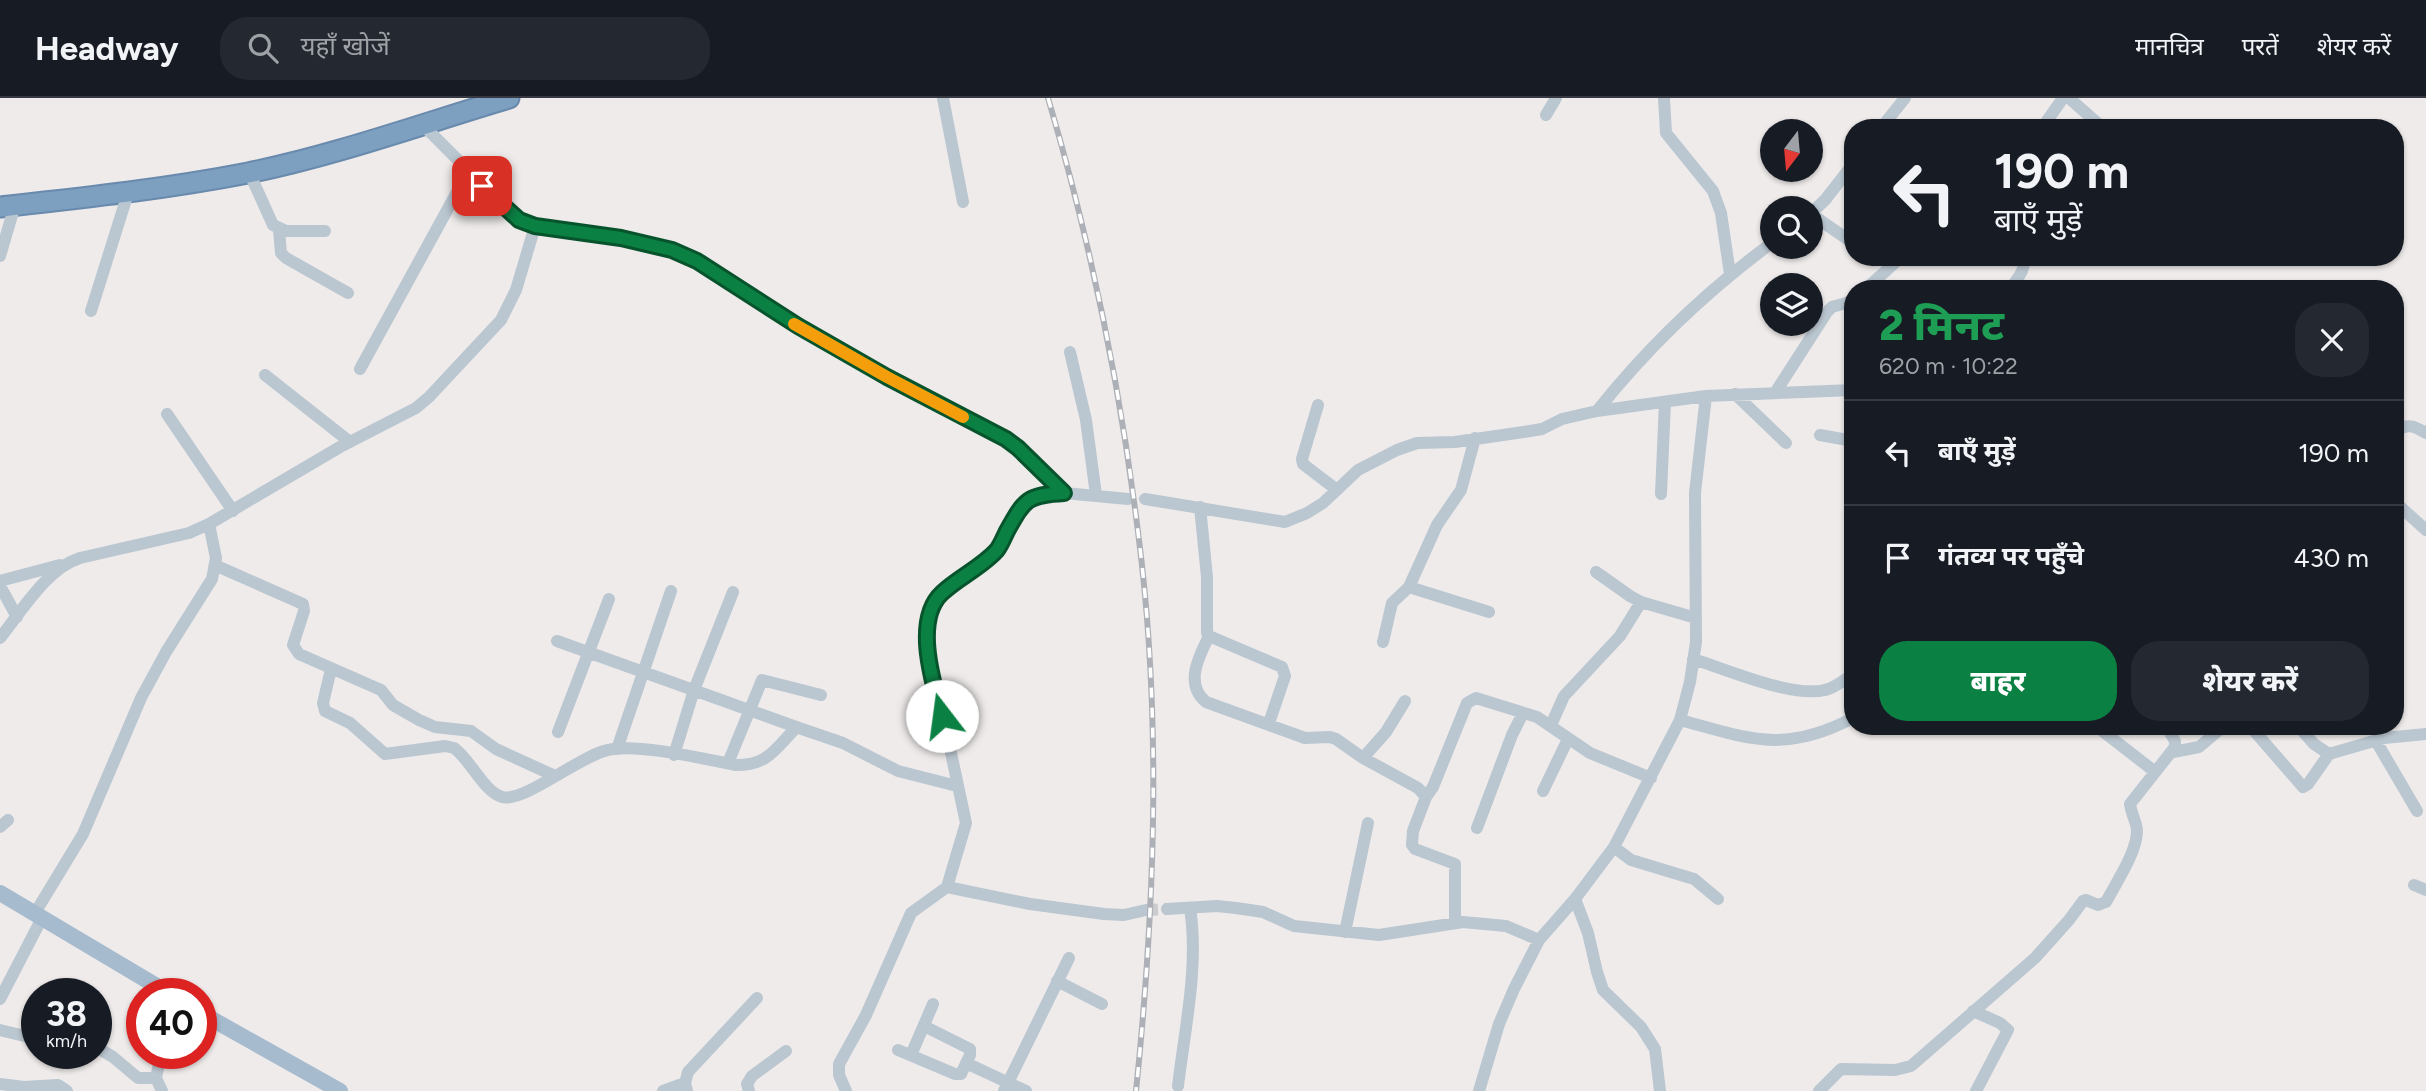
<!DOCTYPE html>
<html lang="hi">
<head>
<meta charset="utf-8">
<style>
  :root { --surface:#171b24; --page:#242831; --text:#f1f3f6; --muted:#9ea1a6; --line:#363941; --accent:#0b8043 }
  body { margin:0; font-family:Figtree,"Noto Sans Devanagari",sans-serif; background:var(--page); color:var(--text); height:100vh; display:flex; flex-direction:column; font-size:26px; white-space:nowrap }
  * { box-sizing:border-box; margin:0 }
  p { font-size:23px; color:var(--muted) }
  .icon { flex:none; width:38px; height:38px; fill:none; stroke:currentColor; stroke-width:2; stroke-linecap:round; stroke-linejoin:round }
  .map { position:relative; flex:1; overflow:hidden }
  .panel { position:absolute; left:1844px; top:182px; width:560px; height:455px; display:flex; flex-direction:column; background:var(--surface); border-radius:28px; box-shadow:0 2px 5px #0004 }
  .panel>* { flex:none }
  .top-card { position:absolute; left:1844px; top:21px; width:560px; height:147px; border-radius:28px; box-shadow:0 2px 5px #0004; background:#171b24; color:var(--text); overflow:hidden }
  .needle { width:46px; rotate:196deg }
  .buttons { position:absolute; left:1760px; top:21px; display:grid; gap:14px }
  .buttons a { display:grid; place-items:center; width:63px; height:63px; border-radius:50%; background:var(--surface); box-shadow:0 2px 5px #0004; font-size:35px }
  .speed { position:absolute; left:21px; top:880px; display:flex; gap:14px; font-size:35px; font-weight:700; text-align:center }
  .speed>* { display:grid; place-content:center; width:91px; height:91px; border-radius:50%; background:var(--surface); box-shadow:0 2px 5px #0004; line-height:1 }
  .speed small { font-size:18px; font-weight:400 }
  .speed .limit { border:10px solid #d22; background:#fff; color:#111 }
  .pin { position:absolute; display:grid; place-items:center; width:60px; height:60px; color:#fff; margin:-30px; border-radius:14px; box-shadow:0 4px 10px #0006 }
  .me { position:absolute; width:77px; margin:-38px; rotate:345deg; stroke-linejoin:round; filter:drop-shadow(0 0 5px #0008) }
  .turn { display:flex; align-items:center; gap:24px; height:147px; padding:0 35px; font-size:32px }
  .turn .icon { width:91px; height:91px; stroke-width:2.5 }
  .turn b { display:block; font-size:49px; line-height:60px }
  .round { display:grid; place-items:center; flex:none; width:74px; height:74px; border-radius:28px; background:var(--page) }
  .summary { display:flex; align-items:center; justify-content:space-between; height:119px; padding:0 35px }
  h1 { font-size:42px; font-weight:800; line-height:52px; color:#1e9e55 }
  .button { display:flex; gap:14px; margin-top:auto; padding:14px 35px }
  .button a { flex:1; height:80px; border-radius:28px; background:var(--accent); color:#fff; font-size:28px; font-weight:800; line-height:80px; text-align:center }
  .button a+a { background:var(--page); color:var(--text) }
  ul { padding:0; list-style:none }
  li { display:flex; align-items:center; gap:21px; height:105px; padding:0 35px; border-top:2px solid var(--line) }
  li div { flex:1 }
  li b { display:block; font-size:26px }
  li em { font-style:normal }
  header { display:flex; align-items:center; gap:42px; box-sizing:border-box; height:98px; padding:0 35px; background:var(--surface); border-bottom:2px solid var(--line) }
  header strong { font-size:33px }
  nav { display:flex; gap:38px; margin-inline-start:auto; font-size:24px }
  .search { width:490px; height:63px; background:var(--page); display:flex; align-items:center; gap:18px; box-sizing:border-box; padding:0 24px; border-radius:28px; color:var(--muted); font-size:26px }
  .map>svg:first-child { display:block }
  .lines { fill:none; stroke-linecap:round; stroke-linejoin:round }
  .minor-tunnel { stroke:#ccccce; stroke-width:12; stroke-dasharray:12 6; stroke-linecap:butt }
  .highway-casing { stroke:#698aac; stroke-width:23 }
  .minor { stroke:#bac6d0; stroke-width:12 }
  .major { stroke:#a7bbce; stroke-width:16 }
  .highway { stroke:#7d9fc0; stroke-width:19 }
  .rail-casing { stroke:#adb1b7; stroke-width:6 }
  .rail { stroke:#fff; stroke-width:3.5; stroke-dasharray:10; stroke-linecap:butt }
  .route-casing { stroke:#07532c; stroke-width:18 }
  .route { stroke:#0b8043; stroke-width:12 }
  .slow { stroke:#f59e0b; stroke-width:12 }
</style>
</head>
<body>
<header>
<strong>Headway</strong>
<div class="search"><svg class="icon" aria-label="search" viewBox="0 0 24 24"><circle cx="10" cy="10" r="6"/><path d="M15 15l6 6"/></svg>यहाँ खोजें</div>
<nav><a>मानचित्र</a><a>परतें</a><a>शेयर करें</a></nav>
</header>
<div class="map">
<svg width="2426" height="993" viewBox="0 0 2426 993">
  <rect width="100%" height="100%" fill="#efebeb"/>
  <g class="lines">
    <!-- minor-tunnel -->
    <path class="minor-tunnel" d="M1146 812 1167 811"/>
    <defs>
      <path id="highway" d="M0 109C82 100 166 91 248 75 336 57 422 26 509 0"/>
    </defs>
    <!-- highway casing -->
    <use href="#highway" class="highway-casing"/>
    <!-- minor -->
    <path class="minor" d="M943 0 963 104
      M1664 0 1666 35 1713 93 1721 115 1730 176
      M2069 0 2103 30
      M1546 17 1556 0
      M422 26 518 122 535 128 621 140 672 152 697 163 776 215 887 279 1006 341 1064 395
      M1881 30 1905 0
      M2042 30 2063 0
      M249 74 273 127 286 133H325
      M1811 115 1825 102 1853 66
      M1811 116 1853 145
      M279 132 281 155 286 160 348 195
      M0 158 15 107
      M1866 191 1901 159
      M2010 191C2017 181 2027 171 2023 159
      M91 213 129 92
      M1070 254 1086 322 1096 397
      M360 271 468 74
      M265 277 350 344
      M1775 295 1827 214 1832 209 1853 203
      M1735 296 1786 345
      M1318 307 1302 361 1303 366 1337 392
      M1597 313C1647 250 1708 192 1773 144
      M167 316 233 413
      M2396 333C2408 325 2414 328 2426 335
      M1820 337 1853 343
      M1661 396 1665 304
      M1145 401 1285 424 1307 415 1323 405 1358 372 1397 352 1417 345 1455 344 1530 333 1542 331 1562 321 1597 313 1706 298 1853 292
      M2396 405 2426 432
      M1200 409 1207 479V535L1209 538 1282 569 1285 578 1269 625
      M217 468 303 506 304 513 293 547 299 556 381 592 393 607 419 622 435 629 471 633 496 651 555 678
      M1596 474 1630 498 1641 504 1696 520
      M0 483 60 467
      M0 488 17 519
      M1409 489 1489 514
      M1209 538C1199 558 1184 586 1206 604L1305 640 1330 639 1336 641 1363 660 1418 690 1426 699 1413 733 1412 747 1415 751 1455 766V825
      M0 540C21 514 47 470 80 460L189 435 209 426 340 349 416 310 429 299 501 222 516 192 535 128
      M557 543 799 630
      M1383 544 1392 505 1409 489 1437 427 1461 392 1475 340
      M1693 561C1726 571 1791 600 1825 592 1835 590 1844 582 1853 576
      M331 571 323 605 325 613 350 625 385 656 445 648 454 650C470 661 484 694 502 699 524 705 581 657 608 652 638 645 704 661 736 667 768 667 774 652 795 631L799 630 843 645 898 673 957 688
      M1680 622C1750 641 1784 656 1853 620
      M1551 627 1564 598 1620 538 1641 504
      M2096 628 2154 673
      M2250 628 2303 689 2308 686 2329 656
      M2298 628 2314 646 2329 656 2384 640 2426 636
      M558 634 609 501
      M2376 643 2417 713
      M617 651 671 493
      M2173 654 2199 649 2224 628
      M674 657 694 592 733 494
      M1363 660 1386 634 1405 603
      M728 665 762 582 821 597
      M1543 693 1568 641
      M1426 699 1433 689 1467 605 1476 600 1537 619 1590 655 1651 680
      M0 729 8 722
      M1477 730 1512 637 1523 615
      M1614 749 1631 762 1694 781 1718 801
      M2414 787 2426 792
      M947 789 1030 806 1104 816 1124 817 1146 812
      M1575 801 1588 835 1597 874 1603 892 1641 929 1655 951 1660 993
      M1167 811 1217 808 1236 810 1263 814 1294 828 1379 837 1463 824 1506 828 1539 842
      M35 815 83 736 141 600 166 554 212 481 216 460 209 426
      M1345 834 1368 725
      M1057 883 1102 906
      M0 901 42 820
      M1973 913 2000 925 2008 932 1976 993
      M0 932 37 941
      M96 949 113 959 138 980H156
      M898 952 955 976H961L970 957V951L924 928
      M161 956 156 980 162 993
      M911 957 933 906
      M966 965 1026 993
      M0 986 24 989 58 987 67 993
      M1178 988C1185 929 1199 868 1190 810
      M663 993 685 985
      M687 993 685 985 688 974 757 900
      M749 993 747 986 752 978 786 953
      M846 993 839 977V966L866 917 911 815 947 789 966 725 948 641 929 570 928 526 938 499 997 452 1018 413 1028 401 1039 396 1064 395 1128 401
      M1004 993 1069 860
      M1479 993 1499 926 1514 891 1539 842 1575 801 1614 749 1680 622 1690 584 1696 544 1695 395 1706 298
      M1819 993 1841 971 1895 972 1911 968 2035 860 2069 822 2083 803 2086 802 2098 807 2106 804C2116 785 2137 754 2137 733 2137 725 2131 715 2130 706L2175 649V643L2166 628"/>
    <!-- major -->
    <path class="major" d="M0 795 170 896
      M201 915 340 993"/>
    <!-- highway -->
    <use href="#highway" class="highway"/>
    <defs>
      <path id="rail" d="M1048 0C1090 142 1120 287 1138 434 1162 618 1155 809 1136 993"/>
    </defs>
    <!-- rail casing -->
    <use href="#rail" class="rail-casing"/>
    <!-- rail -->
    <use href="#rail" class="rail"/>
  </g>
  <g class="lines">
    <defs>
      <path id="route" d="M482 88 519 122 535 128 621 140 672 152 697 163 798 228 887 279 1006 341 1018 350 1064 395C1027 397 1025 401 1007 433 1004 439 1001 447 997 452 982 469 959 479 942 495 913 522 933 585 942 618"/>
    </defs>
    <!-- route casing -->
    <use href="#route" class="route-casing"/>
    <!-- route -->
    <use href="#route" class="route"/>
    <!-- slow -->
    <path class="slow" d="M794 226 887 279 963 319"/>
  </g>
</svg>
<div class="buttons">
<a><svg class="needle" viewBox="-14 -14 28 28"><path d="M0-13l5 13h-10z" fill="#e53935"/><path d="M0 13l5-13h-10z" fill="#9ea1a6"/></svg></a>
<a><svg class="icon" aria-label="search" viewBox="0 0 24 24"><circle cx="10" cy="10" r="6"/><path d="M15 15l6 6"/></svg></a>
<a><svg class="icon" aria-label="layers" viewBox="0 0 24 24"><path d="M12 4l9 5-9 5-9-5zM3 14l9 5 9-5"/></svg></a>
</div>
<div class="speed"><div>38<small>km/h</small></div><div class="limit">40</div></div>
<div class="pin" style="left:482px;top:88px;background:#d93025"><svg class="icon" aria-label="arrive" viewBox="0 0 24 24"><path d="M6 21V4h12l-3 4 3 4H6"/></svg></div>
<svg class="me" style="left:942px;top:618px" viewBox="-20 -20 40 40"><circle r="19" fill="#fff"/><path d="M0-13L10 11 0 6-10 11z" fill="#0b8043"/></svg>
<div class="top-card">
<div class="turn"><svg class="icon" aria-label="left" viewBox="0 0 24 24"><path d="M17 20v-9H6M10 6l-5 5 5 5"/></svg><div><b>190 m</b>बाएँ मुड़ें</div></div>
</div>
<section class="panel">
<div class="summary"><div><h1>2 मिनट</h1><p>620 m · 10:22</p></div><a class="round"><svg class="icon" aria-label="close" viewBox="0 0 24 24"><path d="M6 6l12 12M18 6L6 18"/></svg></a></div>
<ul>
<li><svg class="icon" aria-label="left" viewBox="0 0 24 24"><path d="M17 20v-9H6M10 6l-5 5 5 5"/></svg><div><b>बाएँ मुड़ें</b></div><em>190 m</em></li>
<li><svg class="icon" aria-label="arrive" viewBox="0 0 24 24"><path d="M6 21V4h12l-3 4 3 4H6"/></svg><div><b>गंतव्य पर पहुँचे</b></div><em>430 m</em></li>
</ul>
<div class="button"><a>बाहर</a><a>शेयर करें</a></div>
</section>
</div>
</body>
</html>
